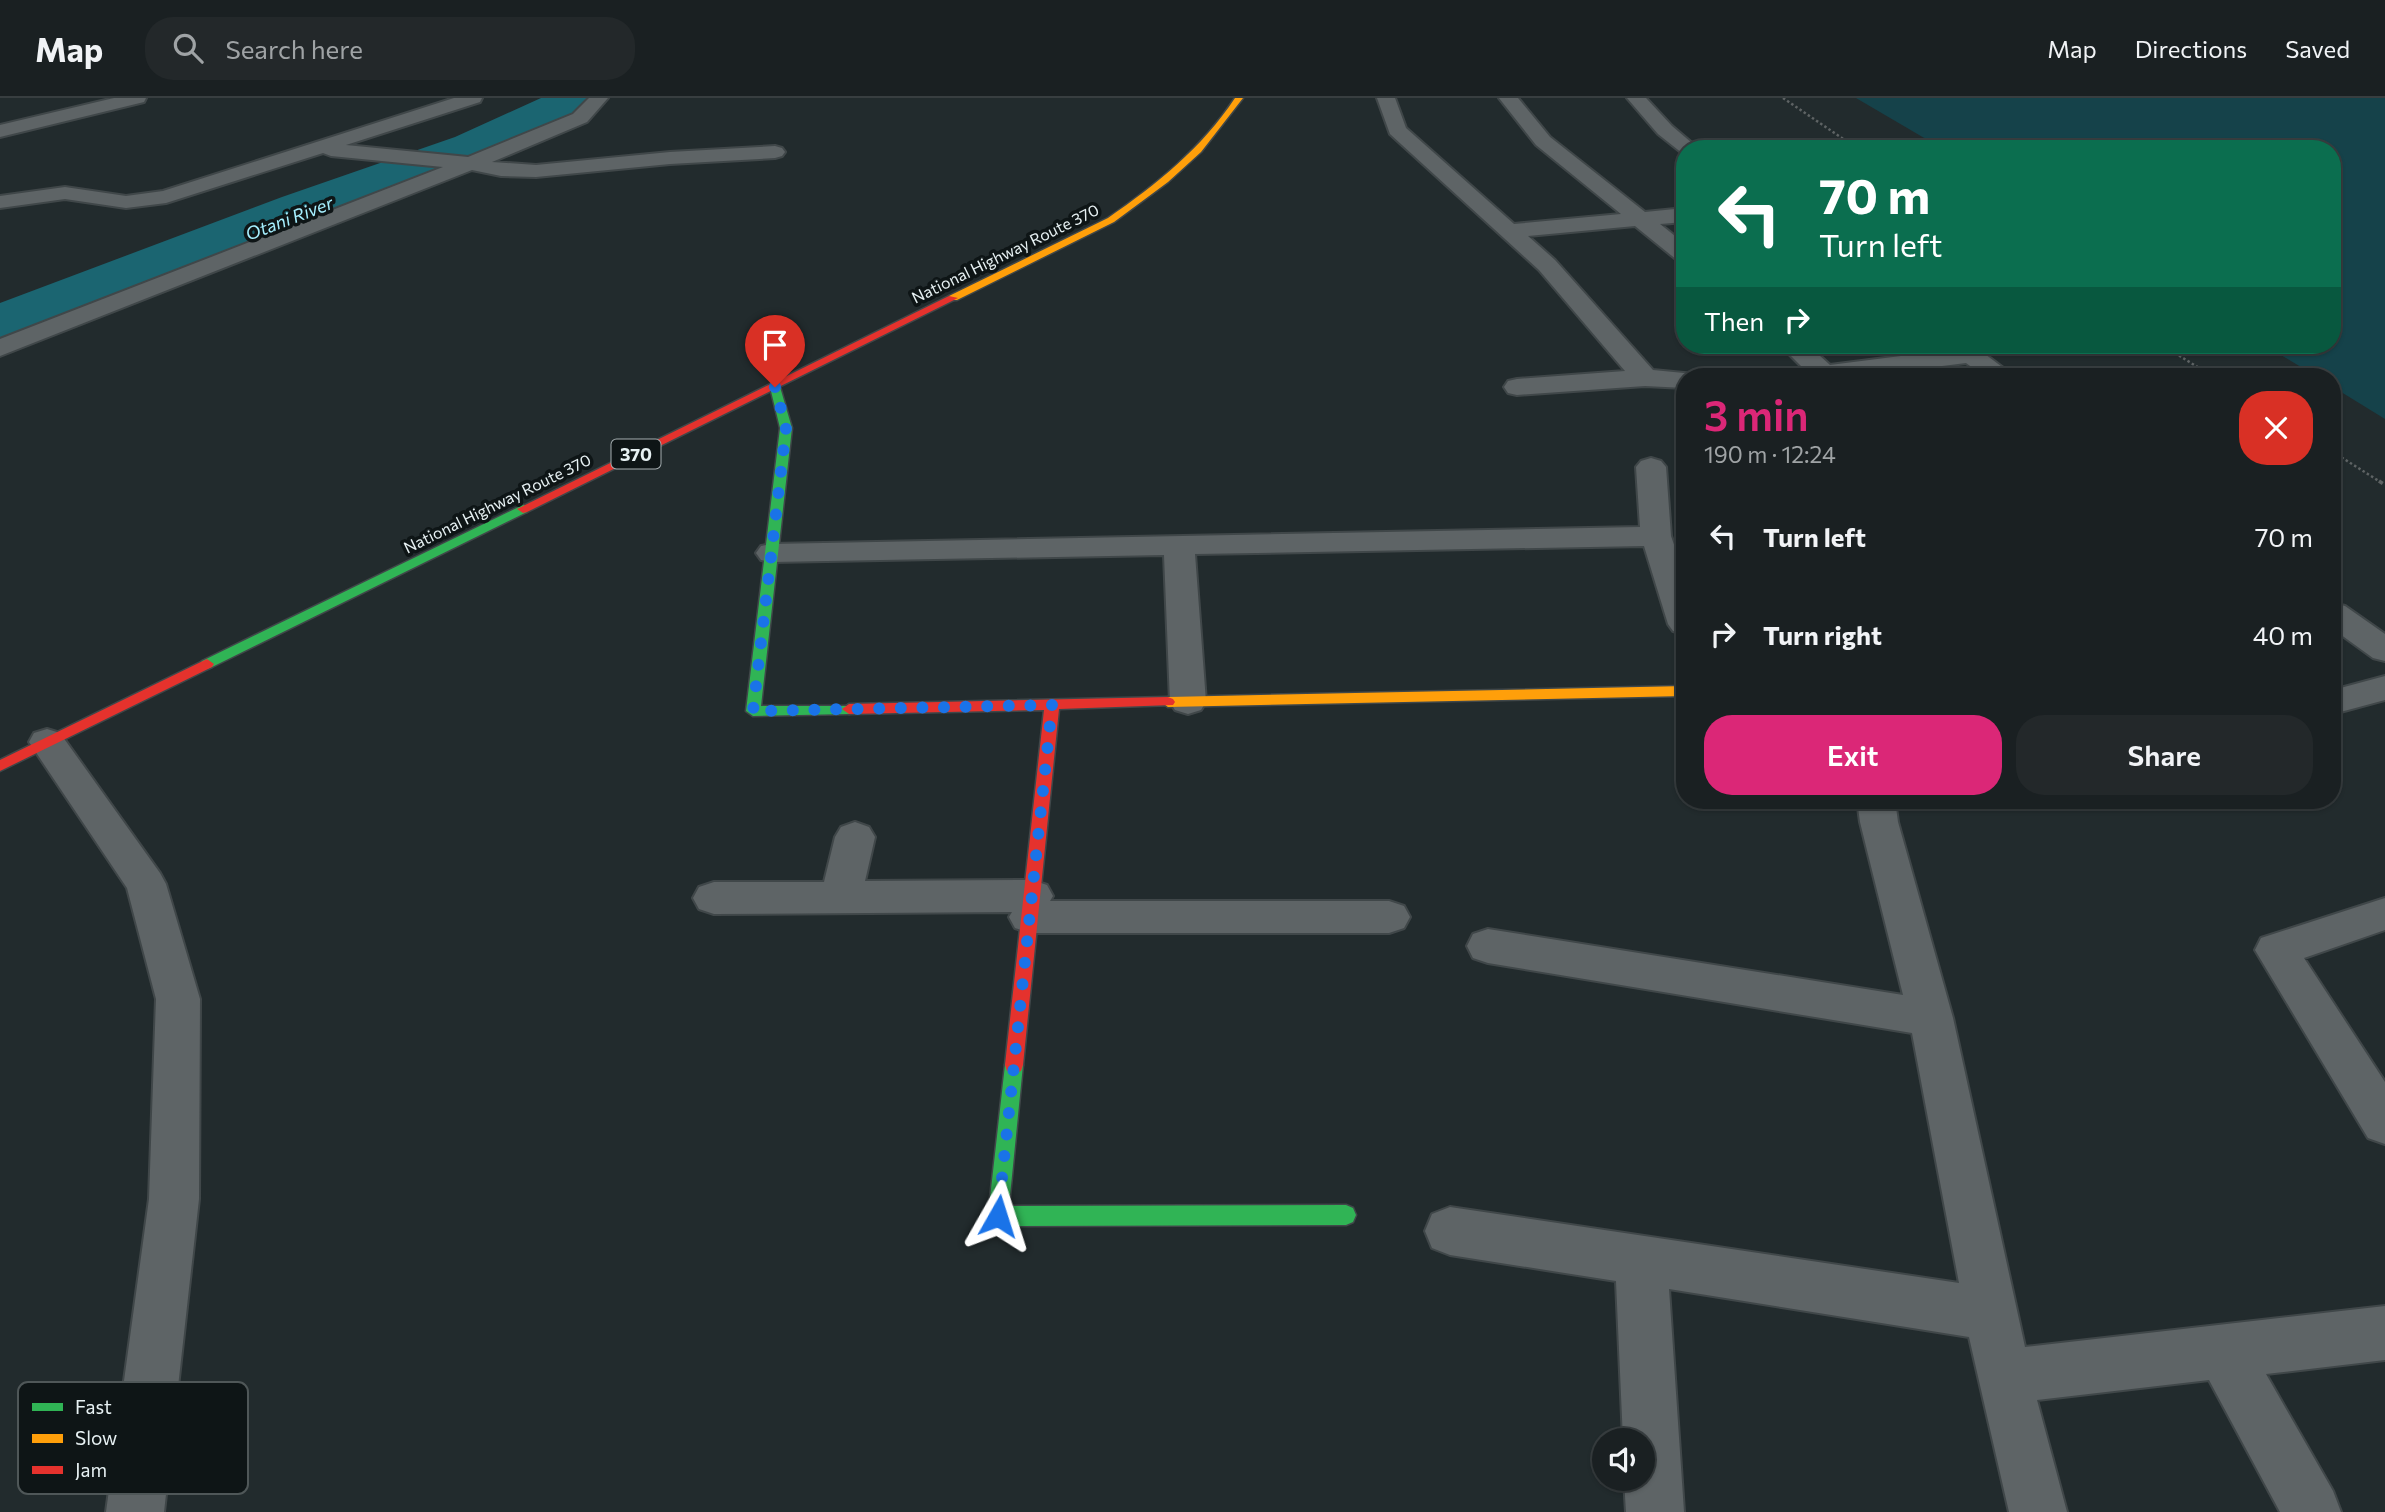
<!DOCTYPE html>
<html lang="en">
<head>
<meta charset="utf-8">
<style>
  :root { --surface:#1a2022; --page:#23282a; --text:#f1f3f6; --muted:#9fa3a5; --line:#383e40; --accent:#db2777 }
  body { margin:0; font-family:Commissioner,sans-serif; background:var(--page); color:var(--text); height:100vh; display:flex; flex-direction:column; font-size:26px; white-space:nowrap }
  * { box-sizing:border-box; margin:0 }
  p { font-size:23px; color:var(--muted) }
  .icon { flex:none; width:38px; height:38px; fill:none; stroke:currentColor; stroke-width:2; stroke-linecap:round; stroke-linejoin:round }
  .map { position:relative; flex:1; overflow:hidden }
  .sheet { position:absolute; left:1676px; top:270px; width:665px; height:441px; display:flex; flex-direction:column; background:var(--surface); border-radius:28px; box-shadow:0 2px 5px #0004,0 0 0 2px var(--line) }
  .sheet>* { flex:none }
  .hud { position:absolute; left:1676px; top:42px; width:665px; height:214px; border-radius:28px; box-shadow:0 2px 5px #0004,0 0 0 2px var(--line); background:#0b6e4f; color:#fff; overflow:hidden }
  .buttons { position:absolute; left:1592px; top:1330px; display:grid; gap:14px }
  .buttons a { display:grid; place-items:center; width:63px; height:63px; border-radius:50%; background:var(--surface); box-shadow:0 2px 5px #0004,0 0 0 2px var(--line); font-size:35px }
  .pin { position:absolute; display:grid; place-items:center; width:60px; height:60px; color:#fff; margin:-72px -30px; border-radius:50% 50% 50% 0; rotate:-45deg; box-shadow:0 0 7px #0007 }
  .pin .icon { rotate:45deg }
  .me { position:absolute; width:77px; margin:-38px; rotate:6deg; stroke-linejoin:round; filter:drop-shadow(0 0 5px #0008) }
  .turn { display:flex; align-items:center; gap:24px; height:147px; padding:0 28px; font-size:32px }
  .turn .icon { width:91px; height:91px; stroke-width:2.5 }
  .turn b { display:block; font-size:49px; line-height:60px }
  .then { display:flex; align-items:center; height:66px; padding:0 28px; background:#0003; gap:14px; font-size:26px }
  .round { display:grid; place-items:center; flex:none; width:74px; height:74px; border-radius:28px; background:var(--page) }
  .summary { display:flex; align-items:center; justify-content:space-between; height:119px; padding:0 28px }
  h1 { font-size:42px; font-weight:600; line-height:52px; color:var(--accent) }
  .action { display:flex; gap:14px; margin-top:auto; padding:14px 28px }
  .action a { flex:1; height:80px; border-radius:28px; background:var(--accent); color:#fff; font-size:28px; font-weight:600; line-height:80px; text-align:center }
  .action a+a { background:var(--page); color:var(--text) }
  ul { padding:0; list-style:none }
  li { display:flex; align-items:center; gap:21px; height:98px; padding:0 28px }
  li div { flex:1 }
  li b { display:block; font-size:26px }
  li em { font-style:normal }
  header { display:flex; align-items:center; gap:42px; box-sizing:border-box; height:98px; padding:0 35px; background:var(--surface); border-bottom:2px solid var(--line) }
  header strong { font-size:33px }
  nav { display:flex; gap:38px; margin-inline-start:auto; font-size:24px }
  .search { width:490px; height:63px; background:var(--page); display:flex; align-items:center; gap:18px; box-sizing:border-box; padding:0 24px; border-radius:28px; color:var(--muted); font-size:26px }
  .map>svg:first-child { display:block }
  .green { fill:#15424a }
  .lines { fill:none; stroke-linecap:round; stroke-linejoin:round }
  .river { fill:#1b6571; fill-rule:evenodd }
  .street-casing { stroke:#404749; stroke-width:4 }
  .fast-casing { stroke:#404749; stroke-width:3 }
  .slow-casing { stroke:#404749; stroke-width:3 }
  .jam-casing { stroke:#404749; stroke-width:3 }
  .path-far1 { stroke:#5e6364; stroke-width:2.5; stroke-dasharray:2.5 2.5; stroke-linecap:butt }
  .path { stroke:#5e6364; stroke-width:3.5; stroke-dasharray:4.5 4.5; stroke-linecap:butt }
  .street { fill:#5e6466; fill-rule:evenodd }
  .fast { fill:#30b455; fill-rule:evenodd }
  .slow { fill:#ff9f0a; fill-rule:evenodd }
  .jam { fill:#e5322d; fill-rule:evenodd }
  .route { stroke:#1a73e8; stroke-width:12; stroke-dasharray:0 21.6 }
  .labels { text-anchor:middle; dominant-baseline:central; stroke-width:7; stroke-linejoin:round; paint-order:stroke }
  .far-street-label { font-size:16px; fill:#e7f1f3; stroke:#0e1516 }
  .far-water-label { font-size:18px; font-style:italic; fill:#a6f0ff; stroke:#0e1516 }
  .shield { fill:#0e1516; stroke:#a6afb1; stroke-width:2 }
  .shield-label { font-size:18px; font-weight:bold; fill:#e7f1f3 }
  .key { fill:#0e1516; stroke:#4f5758; stroke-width:2 }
  .key-label { font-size:19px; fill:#e7f1f3 }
</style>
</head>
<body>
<header>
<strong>Map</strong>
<div class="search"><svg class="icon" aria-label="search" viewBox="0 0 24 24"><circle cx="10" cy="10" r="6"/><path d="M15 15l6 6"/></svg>Search here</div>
<nav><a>Map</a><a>Directions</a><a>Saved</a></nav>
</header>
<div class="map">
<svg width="2385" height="1414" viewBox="0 0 2385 1414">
  <rect width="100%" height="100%" fill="#222b2d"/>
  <!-- green -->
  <path class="green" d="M1856 0H2385V321L2333 289V278H2316L2264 247H2333V51H1943Z"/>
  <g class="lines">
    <!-- river -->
    <path class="river" d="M541 0H597L573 25 493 61 322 123 23 242 0 248V205L282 99 455 39Z"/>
    <defs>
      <path id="street" d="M114 0H146L144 4 0 39V27Z
        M454 0H482L480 4 346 47 468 59 573 16 589 0H608L587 24 492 64 536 67 670 54 775 48 782 50 785 54 782 58 775 60 670 66 536 79 501 78 472 72 0 258V241L443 69 331 58 323 55 166 105 126 110 65 101 0 110V98L65 89 126 98 163 93Z
        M1377 0H1395L1406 30 1514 126 1621 116 1536 47 1499 0H1518L1550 39 1645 114 1685 110V124L1660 126 1685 146V164L1677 162 1635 128 1528 138 1555 162 1653 272 1694 276 1696 278H1685V290L1645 288 1517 297 1508 295 1504 289 1508 283 1517 281 1625 273 1539 172 1390 36Z
        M1627 0H1646L1672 28 1699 51H1685V56L1682 55 1658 36Z
        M1780 247H1808L1830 267 1948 252 1944 247H1973L2014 278H1984L1966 265 1863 278H1789L1793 272 1803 270Z
        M1651 360 1661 363 1666 369 1671 438 1685 478V536L1673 533 1668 526 1644 448 1195 456 1206 604 1201 612 1188 616 1175 612 1170 604 1164 457 772 464 761 462 756 455 761 448 772 446 1640 429 1636 369 1641 363Z
        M2333 505 2345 508 2385 536V563L2373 560 2333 531Z
        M2385 578V602L2333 616V592Z
        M47 631 60 635 160 775 166 786 200 901 199 1101 164 1414H106L149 1101 156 901 127 790 29 644 34 635Z
        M1857 702H1895L1898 724 1953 920 2025 1249 2385 1208V1262L2266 1276 2333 1393 2341 1414H2280L2209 1282 2037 1302 2067 1414H2009L1969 1239 1669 1191 1684 1414H1626L1624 1381H1643V1342H1623L1616 1183 1450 1157 1432 1150 1425 1133 1432 1116 1450 1109 1959 1185 1912 935 1488 865 1473 860 1467 848 1473 836 1488 831 1903 897 1860 724Z
        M855 724 869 729 875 739 865 783 1032 782 1047 787 1053 798 1050 803H1389L1404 808 1410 819 1404 830 1389 835H1030L1015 830 1009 819 1012 814 714 816 699 811 693 800 699 789 714 784H824L835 739 841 729Z
        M2385 800V832L2304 860 2385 984V1046L2368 1040 2255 852 2261 840Z"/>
      <path id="fast" d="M775 286 780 289 792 330 761 608H854L856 611 854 614 849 616 753 618 746 613 780 330 770 289Z
        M523 407 527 408V414L212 569 207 571 200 566 202 563Z
        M1014 959 1021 961 1023 967 1009 1108 1346 1107 1353 1110 1356 1117 1353 1124 1346 1127 998 1128 991 1125 988 1118 1005 967 1007 961Z"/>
      <path id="slow" d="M1235 0H1243L1201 54 1168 84 1114 124 957 202H949V198L1108 120C1157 86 1202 50 1235 0Z
        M1685 588V598L1168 609 1161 604 1168 599Z"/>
      <path id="jam" d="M949 198 958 200 527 414 523 415 517 411Z
        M207 561 214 566 212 569 0 673V662Z
        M1168 599 1173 601 1175 604 1173 607 1059 611 1023 967 1021 973 1014 975 1007 973 1005 967 1044 612 849 616 842 611 849 606Z"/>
    </defs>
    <!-- street casing -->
    <use href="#street" class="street-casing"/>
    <!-- fast casing -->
    <use href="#fast" class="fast-casing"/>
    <!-- slow casing -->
    <use href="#slow" class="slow-casing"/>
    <!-- jam casing -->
    <use href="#jam" class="jam-casing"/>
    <!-- path-far1 -->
    <path class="path-far1" d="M1783 0 1858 51
      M2162 247 2212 278
      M2333 354 2382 385"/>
    <!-- path -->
    <path class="path" d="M2379 383 2385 387"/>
    <!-- street -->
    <use href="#street" class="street"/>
    <!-- fast -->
    <use href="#fast" class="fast"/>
    <!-- slow -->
    <use href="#slow" class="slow"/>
    <!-- jam -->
    <use href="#jam" class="jam"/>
  </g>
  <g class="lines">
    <!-- route -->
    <path class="route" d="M775 289 786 330 753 613 1052 607 998 1118"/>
  </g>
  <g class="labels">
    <!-- far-street labels -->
    <g class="far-street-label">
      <text transform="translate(1005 155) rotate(-26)">National Highway Route 370</text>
      <text transform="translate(497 405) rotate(-26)">National Highway Route 370</text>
    </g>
    <!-- far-water labels -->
    <g class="far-water-label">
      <text transform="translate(289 120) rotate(-21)">Otani River</text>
    </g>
    <!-- shield labels -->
    <rect class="shield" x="611.5" y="341.5" width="49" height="29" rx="5"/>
    <g class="shield-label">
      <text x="636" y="356">370</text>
    </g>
  </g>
  <!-- legend -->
  <rect x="18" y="1284" width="230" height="112" rx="10" class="key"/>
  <rect x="32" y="1305" width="31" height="8" fill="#30b455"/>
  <rect x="32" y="1336" width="31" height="9" fill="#ff9f0a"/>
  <rect x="32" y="1368" width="31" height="8" fill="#e5322d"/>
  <g class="key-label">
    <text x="75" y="1316">Fast</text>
    <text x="75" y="1347">Slow</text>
    <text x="75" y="1379">Jam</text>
  </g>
</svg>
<div class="buttons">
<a><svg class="icon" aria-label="sound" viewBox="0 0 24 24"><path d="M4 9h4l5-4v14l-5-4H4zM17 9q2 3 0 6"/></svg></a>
</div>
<div class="pin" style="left:775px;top:289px;background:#d93025"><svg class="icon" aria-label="arrive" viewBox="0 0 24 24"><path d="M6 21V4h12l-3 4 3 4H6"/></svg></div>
<svg class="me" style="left:998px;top:1118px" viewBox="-20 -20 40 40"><path d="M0-17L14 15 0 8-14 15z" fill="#1a73e8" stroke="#fff" stroke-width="4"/></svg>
<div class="hud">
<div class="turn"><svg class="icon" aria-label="left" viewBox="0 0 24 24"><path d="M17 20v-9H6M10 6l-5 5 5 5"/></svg><div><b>70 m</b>Turn left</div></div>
<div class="then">Then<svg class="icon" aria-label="right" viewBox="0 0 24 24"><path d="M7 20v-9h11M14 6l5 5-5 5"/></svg></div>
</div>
<section class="sheet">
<div class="summary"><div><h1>3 min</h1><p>190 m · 12:24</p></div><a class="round" style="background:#d93025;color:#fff"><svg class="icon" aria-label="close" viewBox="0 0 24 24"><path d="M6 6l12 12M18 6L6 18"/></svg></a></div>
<ul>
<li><svg class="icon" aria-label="left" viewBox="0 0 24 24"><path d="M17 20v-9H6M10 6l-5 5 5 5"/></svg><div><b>Turn left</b></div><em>70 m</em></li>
<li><svg class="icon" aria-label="right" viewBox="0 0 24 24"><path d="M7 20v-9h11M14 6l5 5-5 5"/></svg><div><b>Turn right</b></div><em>40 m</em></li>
</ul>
<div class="action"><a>Exit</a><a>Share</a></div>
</section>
</div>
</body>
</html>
